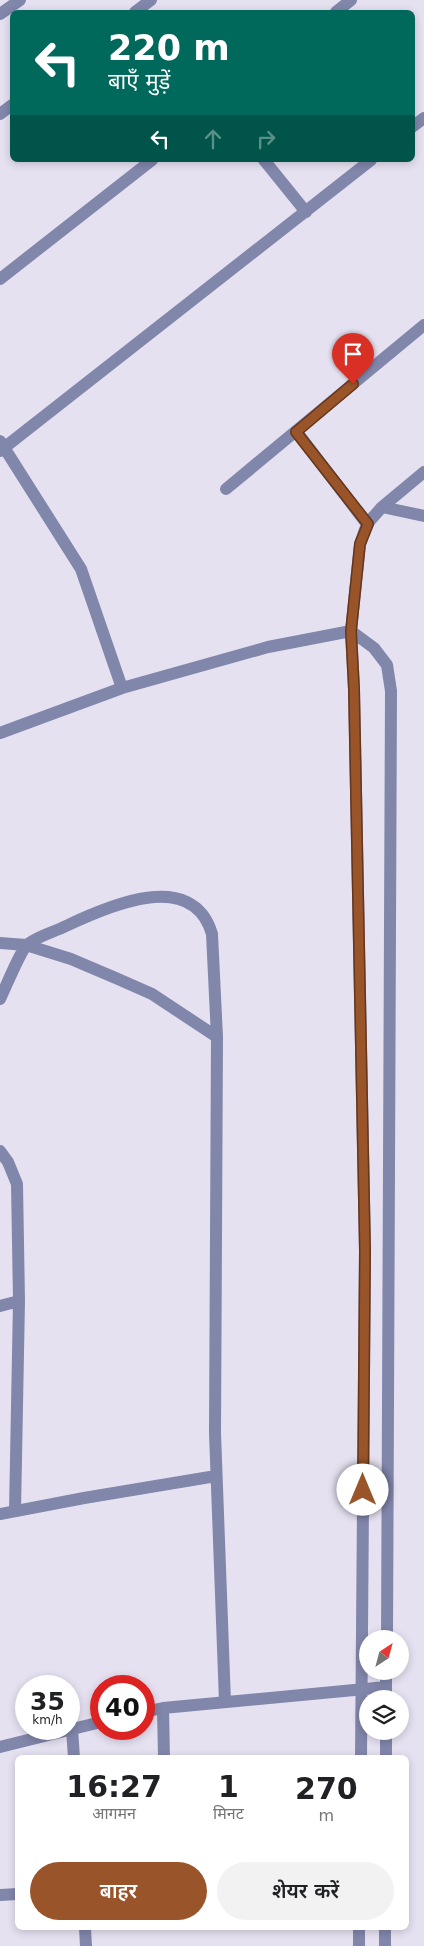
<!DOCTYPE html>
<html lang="hi">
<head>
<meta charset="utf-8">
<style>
  :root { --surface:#fff; --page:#f2f2f2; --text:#202124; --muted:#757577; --accent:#9a542a }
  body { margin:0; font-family:"DejaVu Sans","Noto Sans Devanagari",sans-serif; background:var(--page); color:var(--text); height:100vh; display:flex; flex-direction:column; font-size:19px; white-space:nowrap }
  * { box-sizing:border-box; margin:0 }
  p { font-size:16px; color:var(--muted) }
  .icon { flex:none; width:28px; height:28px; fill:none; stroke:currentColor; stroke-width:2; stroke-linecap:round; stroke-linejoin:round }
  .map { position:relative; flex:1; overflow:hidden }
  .panel { position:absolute; left:15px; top:1755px; width:394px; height:175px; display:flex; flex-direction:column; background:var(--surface); border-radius:8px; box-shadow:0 2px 8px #0003 }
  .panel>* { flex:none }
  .guide { position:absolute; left:10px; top:10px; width:405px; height:152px; border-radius:8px; box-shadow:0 2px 8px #0003; background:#00695c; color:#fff; overflow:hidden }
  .needle { width:32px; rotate:36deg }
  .tools { position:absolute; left:359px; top:1630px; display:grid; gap:10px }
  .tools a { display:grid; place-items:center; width:50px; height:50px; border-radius:50%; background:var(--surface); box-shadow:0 2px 8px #0003; font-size:25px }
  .speed { position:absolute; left:15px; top:1675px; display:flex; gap:10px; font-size:25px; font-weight:700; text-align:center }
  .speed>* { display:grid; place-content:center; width:65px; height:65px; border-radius:50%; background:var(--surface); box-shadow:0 2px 8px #0003; line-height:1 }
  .speed small { font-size:12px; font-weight:400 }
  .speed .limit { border:8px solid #d22; background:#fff; color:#111 }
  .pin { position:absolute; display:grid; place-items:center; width:42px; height:42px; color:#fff; margin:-51px -21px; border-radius:50% 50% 50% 0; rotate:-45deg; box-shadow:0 0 5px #0007 }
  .pin .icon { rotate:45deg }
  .me { position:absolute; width:55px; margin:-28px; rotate:0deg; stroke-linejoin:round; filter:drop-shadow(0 0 4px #0008) }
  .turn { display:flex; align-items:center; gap:18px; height:105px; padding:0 15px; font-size:22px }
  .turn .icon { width:65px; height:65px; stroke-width:2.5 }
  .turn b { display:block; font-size:35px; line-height:42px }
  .lanes { display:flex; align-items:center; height:48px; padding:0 15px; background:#0003; justify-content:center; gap:25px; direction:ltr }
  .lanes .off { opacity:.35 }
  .eta { display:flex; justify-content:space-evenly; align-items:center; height:85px; text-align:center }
  .eta b { font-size:30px; font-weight:600; line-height:35px }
  .button { display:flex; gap:10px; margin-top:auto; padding:10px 15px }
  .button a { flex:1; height:58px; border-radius:30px; background:var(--accent); color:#fff; font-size:20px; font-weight:600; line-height:58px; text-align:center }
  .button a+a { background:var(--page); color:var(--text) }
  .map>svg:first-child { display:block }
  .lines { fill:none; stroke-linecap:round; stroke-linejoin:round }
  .minor { stroke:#8186ab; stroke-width:12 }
  .route-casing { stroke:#64371b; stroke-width:12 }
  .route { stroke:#9a542a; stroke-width:9 }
</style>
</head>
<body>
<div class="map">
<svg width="424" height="1946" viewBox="0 0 424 1946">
  <rect width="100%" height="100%" fill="#e6e1f1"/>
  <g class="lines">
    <!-- minor -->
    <path class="minor" d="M135 12 151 0
      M336 12 351 0
      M0 14 20 0
      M0 114 12 105
      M412 127 424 118
      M264 160 306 212
      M0 279 152 160
      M296 431 367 524
      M0 441 81 569 122 688
      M0 451 371 160
      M226 489 424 325
      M382 507 424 516
      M0 733 122 688 268 647 351 631 374 648 387 665 391 691 387 1639
      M0 943 26 945 71 959 118 979 152 994 217 1037 215 1433 225 1702
      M0 999C5 989 21 949 28 944 38 936 54 932 66 926 108 906 193 868 212 934L217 1037
      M0 1151 8 1162 17 1184 19 1301 15 1511
      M0 1306 19 1301
      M0 1514 84 1498 216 1476
      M386 1699V1671
      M163 1708 164 1758
      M144 1712 163 1708 386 1687
      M72 1729 74 1758
      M0 1747 101 1722
      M361 1758 365 1251 354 689 351 631 360 544 367 524 382 507 424 472
      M386 1758V1731
      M0 1895 18 1894
      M85 1928 86 1946
      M385 1928V1946
      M359 1946V1928"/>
  </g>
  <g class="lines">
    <defs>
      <path id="route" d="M353 384 296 432 368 524 360 544 351 631 354 689 365 1251 363 1490"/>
    </defs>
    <!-- route casing -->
    <use href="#route" class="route-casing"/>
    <!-- route -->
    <use href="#route" class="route"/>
  </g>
</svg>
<div class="tools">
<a><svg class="needle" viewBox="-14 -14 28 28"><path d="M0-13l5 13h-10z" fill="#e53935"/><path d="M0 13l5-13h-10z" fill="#757577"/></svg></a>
<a><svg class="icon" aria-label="layers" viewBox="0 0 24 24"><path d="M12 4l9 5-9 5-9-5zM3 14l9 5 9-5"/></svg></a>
</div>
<div class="speed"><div>35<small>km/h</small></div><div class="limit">40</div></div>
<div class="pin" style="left:353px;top:384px;background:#d93025"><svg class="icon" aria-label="arrive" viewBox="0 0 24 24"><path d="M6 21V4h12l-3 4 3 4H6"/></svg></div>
<svg class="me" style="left:363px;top:1490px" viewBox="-20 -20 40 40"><circle r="19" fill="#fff"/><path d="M0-13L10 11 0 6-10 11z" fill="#9a542a"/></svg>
<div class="guide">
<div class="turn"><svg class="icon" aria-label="left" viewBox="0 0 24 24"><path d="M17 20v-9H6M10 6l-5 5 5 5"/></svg><div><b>220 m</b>बाएँ मुड़ें</div></div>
<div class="lanes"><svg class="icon" aria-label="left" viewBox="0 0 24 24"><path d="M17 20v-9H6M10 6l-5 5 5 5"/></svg><svg class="icon off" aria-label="ahead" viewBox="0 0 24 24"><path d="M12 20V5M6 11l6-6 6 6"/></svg><svg class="icon off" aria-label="right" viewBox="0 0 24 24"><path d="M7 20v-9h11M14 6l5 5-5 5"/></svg></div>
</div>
<section class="panel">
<div class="eta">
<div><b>16:27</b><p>आगमन</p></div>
<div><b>1</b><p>मिनट</p></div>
<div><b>270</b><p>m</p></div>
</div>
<div class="button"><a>बाहर</a><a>शेयर करें</a></div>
</section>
</div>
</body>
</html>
